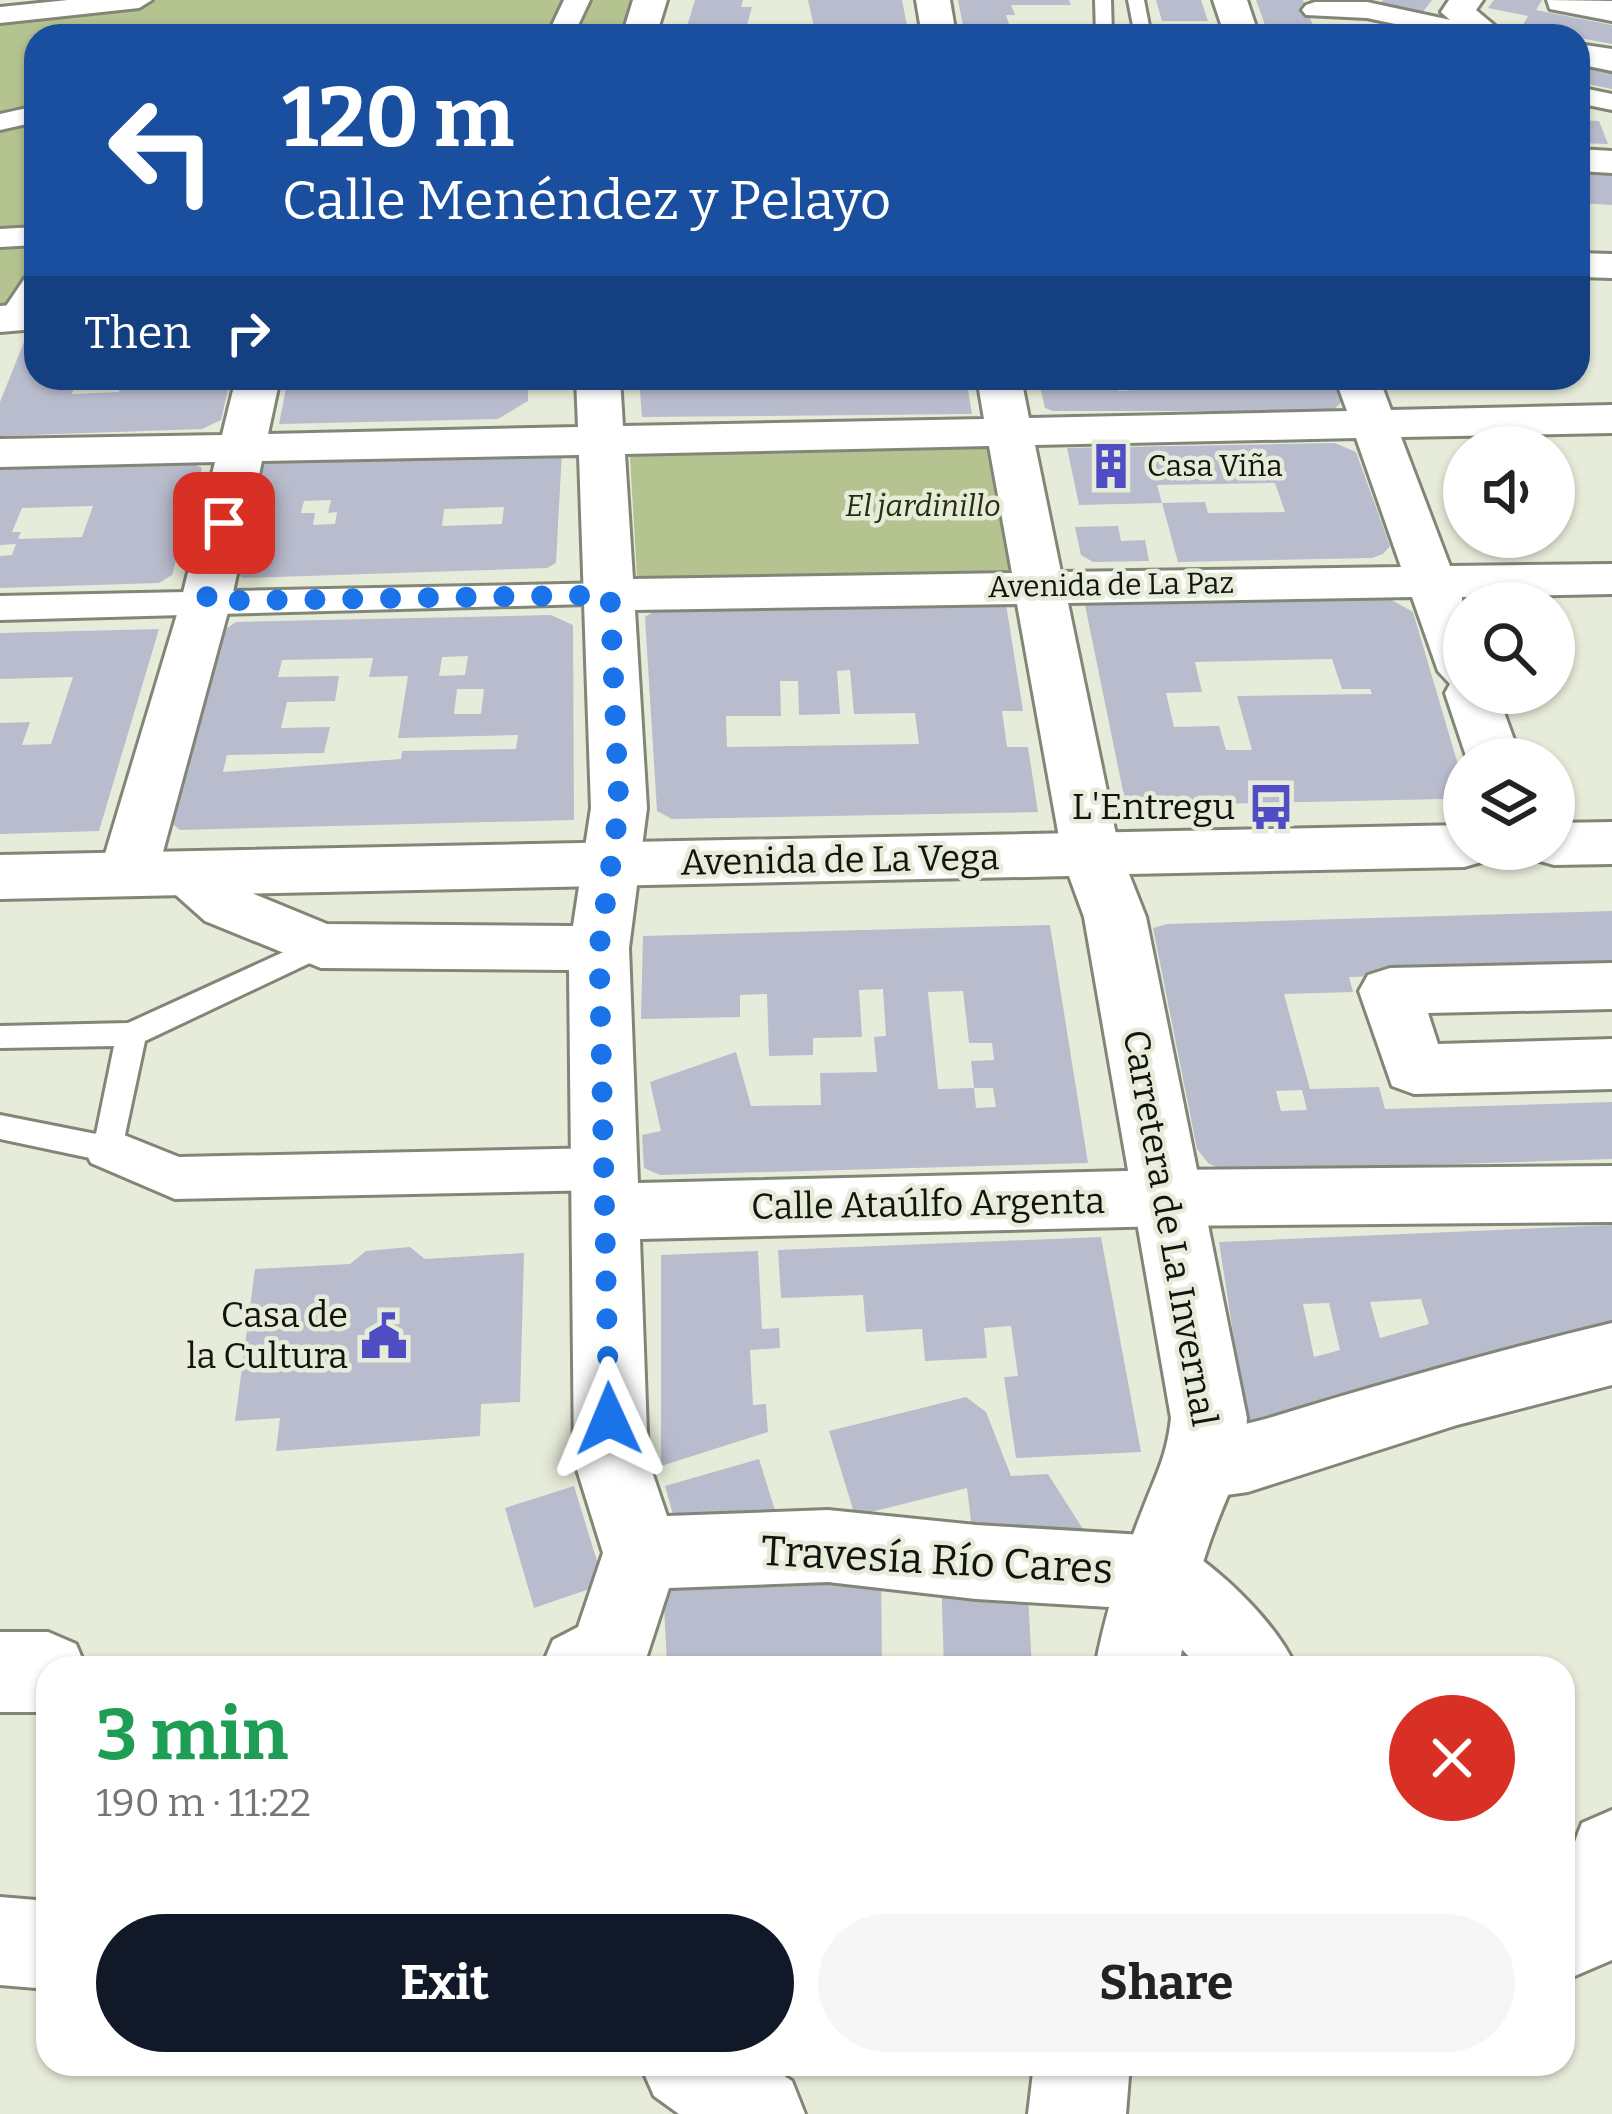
<!DOCTYPE html>
<html lang="en">
<head>
<meta charset="utf-8">
<style>
  :root { --surface:#fff; --page:#f6f6f6; --text:#222; --muted:#767676; --accent:#111827 }
  body { margin:0; font-family:Bitter,serif; background:var(--page); color:var(--text); height:100vh; display:flex; flex-direction:column; font-size:45px; white-space:nowrap }
  * { box-sizing:border-box; margin:0 }
  p { font-size:39px; color:var(--muted) }
  .icon { flex:none; width:66px; height:66px; fill:none; stroke:currentColor; stroke-width:2; stroke-linecap:round; stroke-linejoin:round }
  .map { position:relative; flex:1; overflow:hidden }
  .side { position:absolute; left:36px; top:1656px; width:1539px; height:420px; display:flex; flex-direction:column; background:var(--surface); border-radius:36px; box-shadow:0 3px 9px #0004 }
  .side>* { flex:none }
  .guide { position:absolute; left:24px; top:24px; width:1566px; height:366px; border-radius:36px; box-shadow:0 3px 9px #0004; background:#1a4fa0; color:#fff; overflow:hidden }
  .controls { position:absolute; left:1443px; top:426px; display:grid; gap:24px }
  .controls a { display:grid; place-items:center; width:132px; height:132px; border-radius:50%; background:var(--surface); box-shadow:0 3px 9px #0004; font-size:60px }
  .pin { position:absolute; display:grid; place-items:center; width:102px; height:102px; color:#fff; margin:-51px; border-radius:24px; box-shadow:0 6px 18px #0006 }
  .me { position:absolute; width:132px; margin:-66px; rotate:359deg; stroke-linejoin:round; filter:drop-shadow(0 0 9px #0008) }
  .turn { display:flex; align-items:center; gap:42px; height:252px; padding:0 60px; font-size:54px }
  .turn .icon { width:156px; height:156px; stroke-width:2.5 }
  .turn b { display:block; font-size:84px; line-height:102px }
  .then { display:flex; align-items:center; height:114px; padding:0 60px; background:#0003; gap:24px; font-size:45px }
  .round { display:grid; place-items:center; flex:none; width:126px; height:126px; border-radius:63px; background:var(--page) }
  .summary { display:flex; align-items:center; justify-content:space-between; height:204px; padding:0 60px }
  h1 { font-size:72px; font-weight:700; line-height:90px; color:#1e9e55 }
  .button { display:flex; gap:24px; margin-top:auto; padding:24px 60px }
  .button a { flex:1; height:138px; border-radius:72px; background:var(--accent); color:#fff; font-size:48px; font-weight:700; line-height:138px; text-align:center }
  .button a+a { background:var(--page); color:var(--text) }
  .map>svg:first-child { display:block }
  .green { fill:#b5c390 }
  .building { fill:#b9bccd; fill-rule:evenodd }
  .lines { fill:none; stroke-linecap:round; stroke-linejoin:round }
  .service-casing { stroke:#828676; stroke-width:6 }
  .pedestrian-casing { stroke:#828676; stroke-width:6 }
  .minor-casing { stroke:#828676; stroke-width:6 }
  .tertiary-casing { stroke:#828676; stroke-width:6 }
  .service { fill:#fff; fill-rule:evenodd }
  .pedestrian { fill:#fff; fill-rule:evenodd }
  .minor { fill:#fff; fill-rule:evenodd }
  .tertiary { fill:#fff; fill-rule:evenodd }
  .route { stroke:#1a73e8; stroke-width:21; stroke-dasharray:0 37.8 }
  .labels { text-anchor:middle; dominant-baseline:central; stroke-width:9; stroke-linejoin:round; paint-order:stroke }
  .far-poi-label { font-size:30px; fill:#12140e; stroke:#e7ecda; text-anchor:start }
  .far-park-label { font-size:30px; font-style:italic; fill:#272e0d; stroke:#e7ecda }
  .far-street-label { font-size:30px; fill:#12140e; stroke:#e7ecda }
  .poi-label { font-size:36px; fill:#12140e; stroke:#e7ecda; text-anchor:end }
  .street-label { font-size:36px; fill:#12140e; stroke:#e7ecda }
  .near-street-label { font-size:42px; fill:#12140e; stroke:#e7ecda }
</style>
</head>
<body>
<div class="map">
<svg width="1612" height="2114" viewBox="0 0 1612 2114">
  <rect width="100%" height="100%" fill="#e7ecda"/>
  <!-- green -->
  <path class="green" d="M140 0H650L639 36H36V316L0 319V15Z
    M992 442 1026 571 637 577 630 458 635 448Z"/>
  <!-- building -->
  <path class="building" d="M695 0H743L741 7H752L747 25 737 24 735 31H751V36H684Z
    M808 0H902L909 36H816Z
    M958 0H1069L1071 5H1011L1015 15H1006L1013 36H965Z
    M1156 0H1201L1208 21H1162Z
    M1256 0H1303L1317 36H1269Z
    M1383 0H1432L1422 13 1379 5Z
    M1494 0H1542L1536 10 1612 25V44L1522 27 1528 16 1488 8Z
    M1578 62 1612 69V89L1578 82Z
    M1578 120 1599 121 1608 144 1578 143Z
    M1578 169 1612 171V205L1578 203Z
    M36 336V378H78L72 394 119 392 122 383H100L102 378H147L146 382 231 378 221 420 202 429 0 436V402L26 337Z
    M288 378H528V401L498 419 279 424Z
    M639 378H772L771 389H792V378H966L972 414 642 417Z
    M1038 378H1101L1102 384H1117L1119 391 1135 390 1132 382 1184 378H1334L1342 402 1332 411H1053L1045 408Z
    M1335 443 1356 452 1390 546 1383 554 1372 558 1178 562 1162 503 1205 502 1208 513 1285 512 1275 483 1157 485 1162 503 1079 505 1067 448Z
    M562 451 556 563 547 568 243 578 232 572 258 460ZM331 500 328 513 337 512 335 524 313 525 315 513H301L304 501ZM504 507 502 524 442 526 444 509Z
    M189 462 202 468 172 575 159 583 0 588V556L12 555 16 544 0 545V468ZM93 506 82 537 18 539 21 532H12L22 508Z
    M1118 526 1121 541 1145 540 1149 561 1093 562 1081 555 1075 527Z
    M1388 598 1413 612 1464 785 1444 799 1126 806 1085 605ZM1332 659 1342 689H1370L1372 694 1237 696 1252 750H1226L1219 726 1174 727 1166 693 1202 692 1195 662Z
    M1006 604 1023 711H1002L1007 747H1028L1038 812 672 819 657 811 645 617 656 610ZM850 670 854 714 915 713 919 744 727 747 726 716H781L780 681H798L799 715 840 714 837 671Z
    M551 615 573 625 574 820 180 830 171 823 221 632 236 622ZM468 656 465 675 439 676 442 657ZM373 658 369 677 408 676 398 738 518 735 516 749 402 751 401 759 223 772 227 755 324 753 330 727 281 728 287 702 335 701 339 676 278 677 282 660ZM457 689H484L481 714H454Z
    M159 629 99 831 0 834V723L30 722 22 745 51 744 73 677 0 679V633Z
    M1612 911V969L1349 977 1353 992 1284 994 1310 1089 1379 1087 1385 1109 1612 1102V1159L1229 1171 1209 1164 1197 1149 1153 928 1167 924ZM1302 1090 1307 1110 1281 1111 1276 1091Z
    M1050 925 1088 1163 660 1175 644 1168 642 1135 661 1131 650 1082 736 1052 751 1106 821 1105 820 1073 877 1072 874 1037 886 1036 883 989 859 990 862 1037 813 1038V1055L769 1056 767 994 740 995V1017L641 1019 643 936ZM963 991 969 1043H992L994 1060 971 1061 974 1088 938 1089 928 992ZM974 1088H993L996 1107 976 1108Z
    M1612 1225V1346L1248 1430 1219 1242ZM1421 1299 1429 1324 1380 1338 1370 1302ZM1329 1303 1340 1350 1314 1357 1303 1304Z
    M1101 1237 1141 1452 1016 1458 1004 1377 1018 1376 1011 1326 984 1328 987 1358 925 1361 922 1329 866 1332 863 1295 781 1298 778 1250Z
    M410 1247 425 1259 524 1253 520 1402 481 1404 480 1436 276 1451 280 1418 235 1421 255 1269 350 1264 366 1251Z
    M758 1251 762 1329 779 1328 780 1348 750 1350 753 1405 766 1404 768 1432 661 1466V1255Z
    M966 1397 986 1412 1011 1476 1048 1474 1095 1548 975 1554 967 1488 855 1516 829 1431Z
    M759 1459 782 1533 679 1536 665 1486Z
    M574 1486 604 1584 534 1608 505 1508Z
    M881 1571 882 1668H671L667 1663 663 1587Z
    M941 1573 1028 1595 1032 1668H944Z"/>
  <g class="lines">
    <defs>
      <path id="service" d="M1095 0H1111L1112 36H1096Z
        M1128 0H1144L1151 36H1135Z
        M321 935 331 939 335 946 331 953 145 1041 120 1158 109 1162 0 1139V1115L96 1134 114 1046 0 1048V1026L128 1023Z"/>
      <path id="pedestrian" d="M68 0H152L139 8 0 23V7Z
        M564 0H590L573 36H547Z
        M1315 2H1367L1497 30 1501 36H1452L1367 18 1306 15 1302 10 1306 5Z
        M1578 87 1612 94V110L1578 103Z
        M36 106V122L0 130V114Z
        M36 227V245L0 247V229Z
        M36 276C36 296 37 308 25 325H3L0 315 25 278Z
        M610 583 623 587 629 595 623 603 0 620V596Z
        M109 1129 179 1157 602 1148 620 1154 627 1169 620 1184 602 1190 175 1199 91 1163 84 1149 91 1135Z"/>
      <path id="minor" d="M633 0H667L656 36H622Z
        M916 0H950L956 36H922Z
        M1213 0H1247L1259 36H1225Z
        M1449 0H1483L1476 10 1507 36H1468L1441 12Z
        M1547 0 1612 1V21L1550 9Z
        M1578 44 1612 49V71L1578 64Z
        M1578 149 1612 151V173L1578 171Z
        M1578 253 1612 254V278L1578 277Z
        M36 303V329L0 332V306Z
        M236 378H280L268 434 578 427 576 378H620L623 426 984 419 977 378H1021L1029 418 1347 411 1335 378H1379L1391 410 1612 405V433L1401 437 1450 566 1612 564V594L1462 597 1464 693H1497L1521 759H1467L1445 693 1450 684 1438 671 1412 597 1068 603 1120 854 1111 868 1091 874 1071 868 1062 854 1017 604 635 610 647 808 629 948 638 1183 1166 1170 1612 1166V1222L1166 1226 640 1239 648 1460 667 1516 828 1510 976 1525 1161 1536C1208 1555 1277 1622 1296 1668H1200L1143 1609 976 1599 828 1582 669 1588 643 1668H541L553 1640 578 1627 603 1553 574 1460 569 970 321 968 205 921 168 888 159 873 168 858 188 852 208 858 247 891 327 924 573 926 591 808 579 455 262 461 231 601 157 874 148 889 128 895 108 889 99 874 181 601 215 462 0 467V439L222 435ZM1356 438 1401 567 1061 572 1035 445ZM989 446 1012 573 633 579 625 454Z
        M1612 963V1009L1428 1013 1438 1044 1612 1039V1089L1414 1094 1392 1086 1359 991 1368 975 1390 968Z
        M1612 1323V1385L1457 1425 1248 1492 1205 1498 1179 1488 1168 1464 1179 1440C1208 1429 1239 1427 1269 1418 1383 1383 1496 1351 1612 1323Z
        M0 1632H48L76 1644 86 1668H48V1712H0Z
        M1612 1810V1960L1563 1981C1563 1925 1560 1875 1582 1823Z
        M0 1897 48 1901V1989L0 1985Z
        M640 2064H766L792 2081 805 2114H679L654 2096Z"/>
      <path id="tertiary" d="M1612 822V864L1554 865 1533 859 1527 849H1554V823Z
        M1464 825V849H1492L1485 861 1464 867 1129 874 1146 917 1247 1418C1244 1466 1237 1472 1220 1515 1200 1564 1187 1616 1179 1668H1095C1105 1612 1123 1559 1144 1506 1157 1473 1167 1455 1171 1418L1084 917 1069 876 0 899V855Z
        M1034 2064H1130L1126 2114H1028Z"/>
    </defs>
    <!-- service casing -->
    <use href="#service" class="service-casing"/>
    <!-- pedestrian casing -->
    <use href="#pedestrian" class="pedestrian-casing"/>
    <!-- minor casing -->
    <use href="#minor" class="minor-casing"/>
    <!-- tertiary casing -->
    <use href="#tertiary" class="tertiary-casing"/>
    <!-- service -->
    <use href="#service" class="service"/>
    <!-- pedestrian -->
    <use href="#pedestrian" class="pedestrian"/>
    <!-- minor -->
    <use href="#minor" class="minor"/>
    <!-- tertiary -->
    <use href="#tertiary" class="tertiary"/>
  </g>
  <g class="lines">
    <!-- route -->
    <path class="route" d="M224 523 206 601 610 595 619 808 599 948 609 1419"/>
  </g>
  <!-- icons -->
  <defs>
    <symbol id="building-bare" viewBox="-9 -9 18 18"><path d="M-4-6H4V6H1V3H-1V6H-4ZM-2.5-4.3h1.7v1.8h-1.7ZM.8-4.3h1.7v1.8H.8ZM-2.5-1h1.7V.8h-1.7ZM.8-1h1.7V.8H.8Z" fill="#504cc3" stroke="#e7ecda" stroke-width="2.5" paint-order="stroke"/></symbol>
    <symbol id="bus-bare" viewBox="-9 -9 18 18"><path d="M-5-6H5V4H4V6H2V4H-2V6H-4V4H-5ZM-3.5-4V0h7V-4ZM-3.5 1.2v1.5H-2V1.2ZM2 1.2v1.5H3.5V1.2Z" fill="#504cc3" stroke="#e7ecda" stroke-width="2.5" paint-order="stroke"/></symbol>
    <symbol id="civic-bare" viewBox="-9 -9 18 18"><path d="M-.6-6.5H3V-4.5H.6V-3L4-1V1h2V6H-6V1h2V-1L-.6-3ZM-1.2 2.5V6h2.4V2.5Z" fill="#504cc3" stroke="#e7ecda" stroke-width="2.5" paint-order="stroke"/></symbol>
  </defs>
  <g fill-rule="evenodd">
    <use href="#building-bare" x="1078" y="433" width="66" height="66"/>
    <use href="#bus-bare" x="1238" y="774" width="66" height="66"/>
    <use href="#civic-bare" x="351" y="1303" width="66" height="66"/>
  </g>
  <g class="labels">
    <!-- far-poi labels -->
    <g class="far-poi-label">
      <text x="1147" y="466">Casa Viña</text>
    </g>
    <!-- far-park labels -->
    <g class="far-park-label">
      <text x="923" y="506">El jardinillo</text>
    </g>
    <!-- far-street labels -->
    <g class="far-street-label">
      <text transform="translate(1111 585) rotate(-1)">Avenida de La Paz</text>
    </g>
    <!-- poi labels -->
    <g class="poi-label">
      <text x="1235" y="807">L'Entregu</text>
      <text x="348" y="1315">Casa de<tspan x="348" dy="41">la Cultura</tspan></text>
    </g>
    <!-- street labels -->
    <g class="street-label">
      <text transform="translate(840 860) rotate(-1)">Avenida de La Vega</text>
      <text transform="translate(928 1204) rotate(-1)">Calle Ataúlfo Argenta</text>
      <text transform="translate(1170 1228) rotate(80)">Carretera de La Invernal</text>
    </g>
    <!-- near-street labels -->
    <g class="near-street-label">
      <text transform="translate(937 1560) rotate(3)">Travesía Río Cares</text>
    </g>
  </g>
</svg>
<div class="controls">
<a><svg class="icon" aria-label="sound" viewBox="0 0 24 24"><path d="M4 9h4l5-4v14l-5-4H4zM17 9q2 3 0 6"/></svg></a>
<a><svg class="icon" aria-label="search" viewBox="0 0 24 24"><circle cx="10" cy="10" r="6"/><path d="M15 15l6 6"/></svg></a>
<a><svg class="icon" aria-label="layers" viewBox="0 0 24 24"><path d="M12 4l9 5-9 5-9-5zM3 14l9 5 9-5"/></svg></a>
</div>
<div class="pin" style="left:224px;top:523px;background:#d93025"><svg class="icon" aria-label="arrive" viewBox="0 0 24 24"><path d="M6 21V4h12l-3 4 3 4H6"/></svg></div>
<svg class="me" style="left:609px;top:1419px" viewBox="-20 -20 40 40"><path d="M0-17L14 15 0 8-14 15z" fill="#1a73e8" stroke="#fff" stroke-width="4"/></svg>
<div class="guide">
<div class="turn"><svg class="icon" aria-label="left" viewBox="0 0 24 24"><path d="M17 20v-9H6M10 6l-5 5 5 5"/></svg><div><b>120 m</b>Calle Menéndez y Pelayo</div></div>
<div class="then">Then<svg class="icon" aria-label="right" viewBox="0 0 24 24"><path d="M7 20v-9h11M14 6l5 5-5 5"/></svg></div>
</div>
<section class="side">
<div class="summary"><div><h1>3 min</h1><p>190 m · 11:22</p></div><a class="round" style="background:#d93025;color:#fff"><svg class="icon" aria-label="close" viewBox="0 0 24 24"><path d="M6 6l12 12M18 6L6 18"/></svg></a></div>
<div class="button"><a>Exit</a><a>Share</a></div>
</section>
</div>
</body>
</html>
